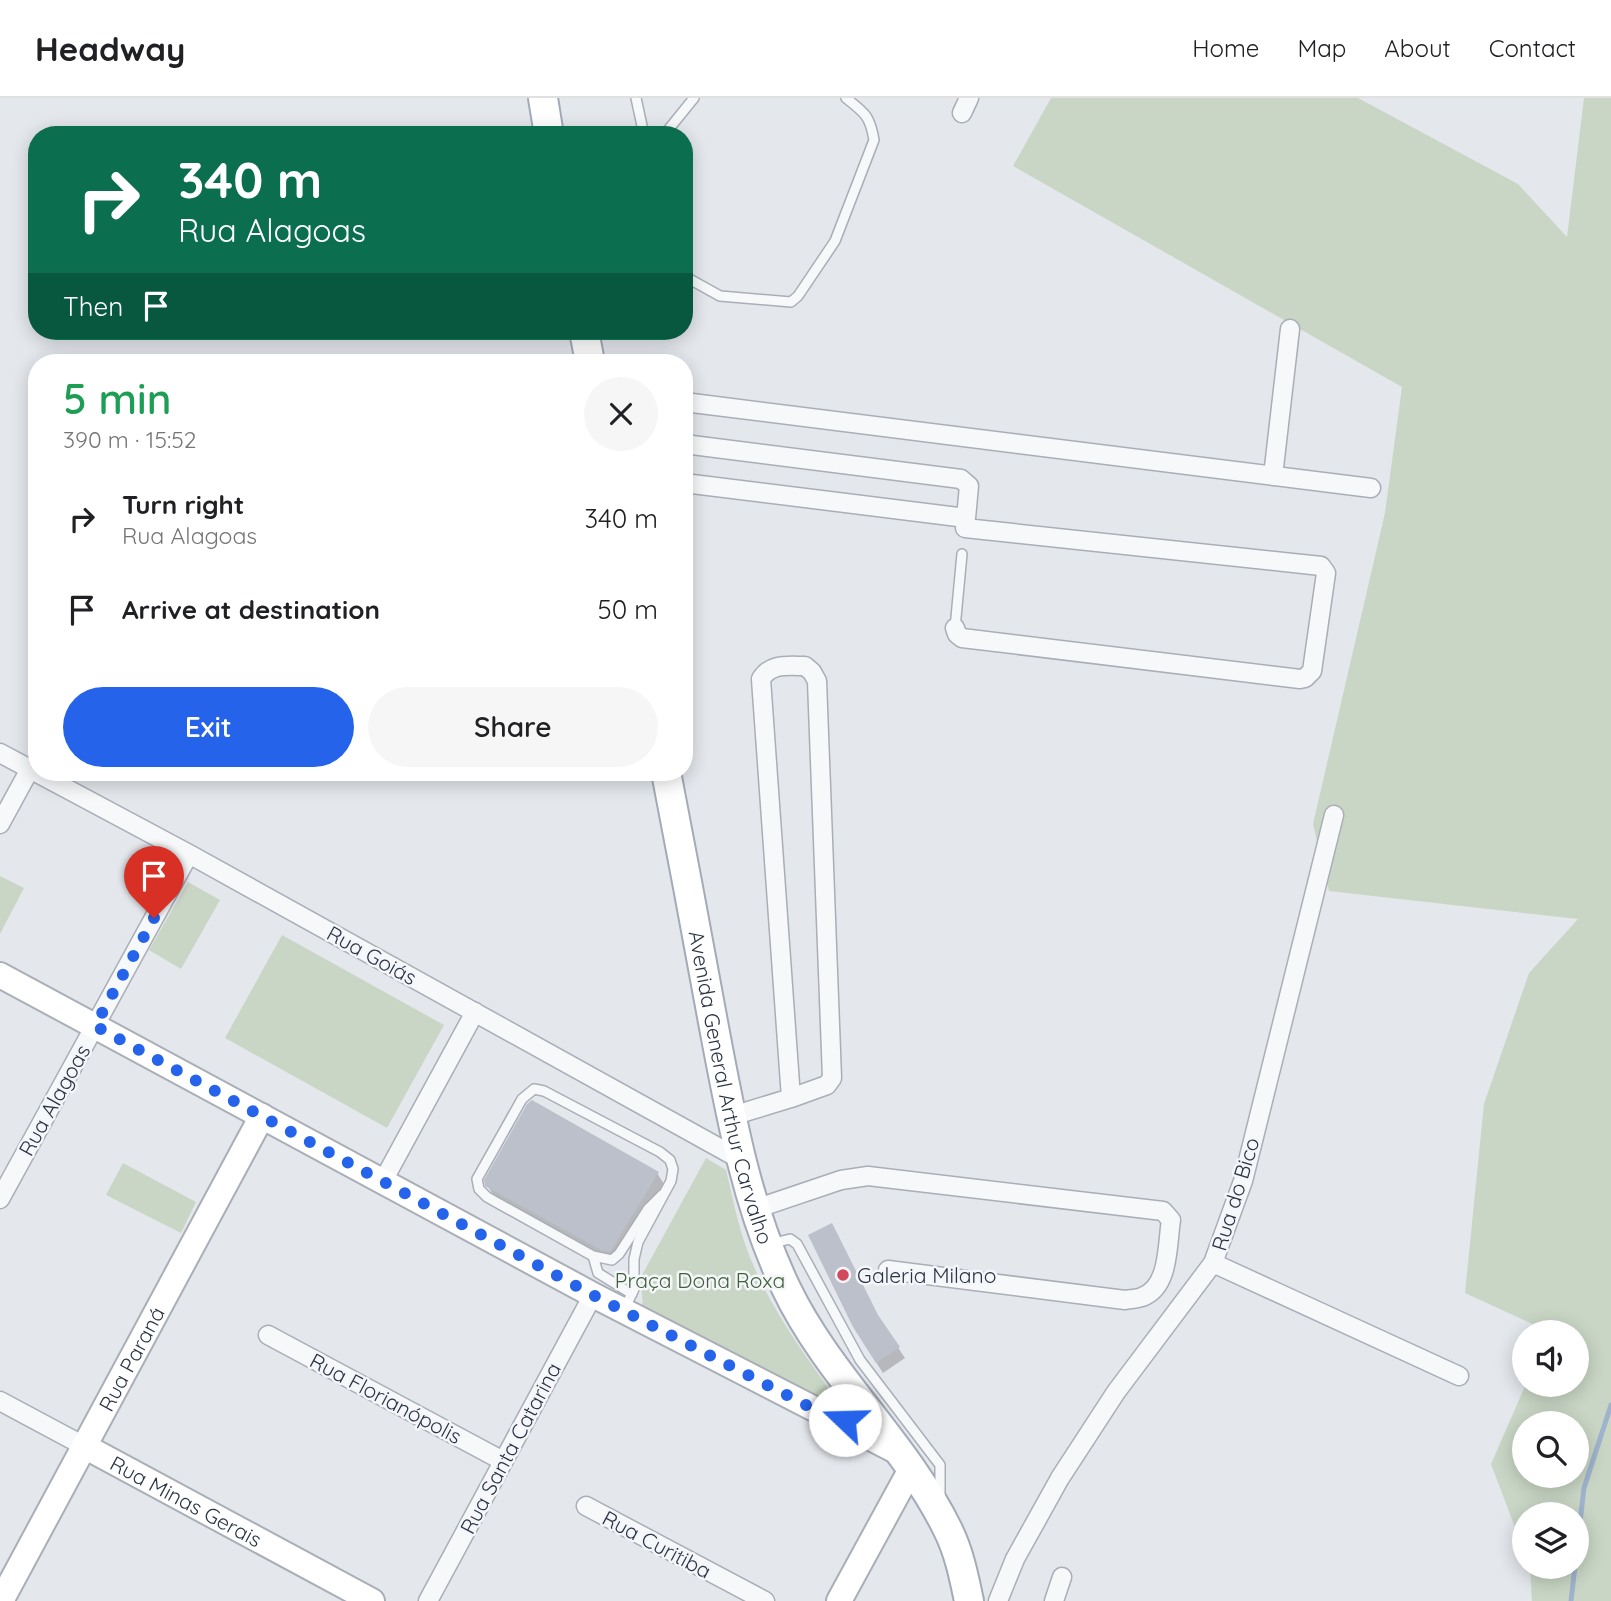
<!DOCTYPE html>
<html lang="en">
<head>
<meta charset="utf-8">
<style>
  :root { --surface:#fff; --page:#f6f6f6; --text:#202124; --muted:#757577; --line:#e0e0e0; --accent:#2563eb }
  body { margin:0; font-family:Quicksand,sans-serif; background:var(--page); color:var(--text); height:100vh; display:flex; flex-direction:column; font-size:26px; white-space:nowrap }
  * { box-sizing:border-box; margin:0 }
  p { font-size:23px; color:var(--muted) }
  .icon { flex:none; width:38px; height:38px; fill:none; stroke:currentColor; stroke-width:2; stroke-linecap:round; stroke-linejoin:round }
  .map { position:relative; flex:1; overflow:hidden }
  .drawer { position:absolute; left:28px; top:256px; width:665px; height:427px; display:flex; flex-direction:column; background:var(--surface); border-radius:28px; box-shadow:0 4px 18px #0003 }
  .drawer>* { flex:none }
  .top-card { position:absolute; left:28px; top:28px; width:665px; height:214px; border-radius:28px; box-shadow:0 4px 18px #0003; background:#0b6e4f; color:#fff; overflow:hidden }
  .tools { position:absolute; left:1512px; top:1222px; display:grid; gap:14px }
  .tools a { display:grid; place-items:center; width:77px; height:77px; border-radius:50%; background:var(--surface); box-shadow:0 4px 18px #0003; font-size:35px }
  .pin { position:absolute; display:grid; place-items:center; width:60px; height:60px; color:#fff; margin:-72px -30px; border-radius:50% 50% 50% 0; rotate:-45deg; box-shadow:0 0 7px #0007 }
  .pin .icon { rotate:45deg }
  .me { position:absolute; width:77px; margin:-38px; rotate:291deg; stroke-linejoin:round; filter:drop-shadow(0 0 5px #0008) }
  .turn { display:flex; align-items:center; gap:24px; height:147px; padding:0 35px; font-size:32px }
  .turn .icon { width:91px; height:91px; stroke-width:2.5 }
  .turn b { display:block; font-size:49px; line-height:60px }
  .then { display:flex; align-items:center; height:66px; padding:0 35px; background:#0003; gap:14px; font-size:26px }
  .round { display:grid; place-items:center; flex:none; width:74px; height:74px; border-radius:37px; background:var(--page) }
  .head { display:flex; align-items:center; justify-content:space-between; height:119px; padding:0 35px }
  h1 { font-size:42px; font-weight:600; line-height:52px; color:#1e9e55 }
  .primary-button { display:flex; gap:14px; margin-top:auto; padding:14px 35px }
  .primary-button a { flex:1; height:80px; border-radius:42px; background:var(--accent); color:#fff; font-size:28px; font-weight:600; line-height:80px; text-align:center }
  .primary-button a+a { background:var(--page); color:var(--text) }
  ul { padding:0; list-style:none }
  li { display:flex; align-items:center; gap:21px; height:91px; padding:0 35px }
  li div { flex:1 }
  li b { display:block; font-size:26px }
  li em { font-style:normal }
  header { display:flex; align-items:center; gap:42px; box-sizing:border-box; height:98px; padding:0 35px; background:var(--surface); border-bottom:2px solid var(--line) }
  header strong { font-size:33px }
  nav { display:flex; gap:38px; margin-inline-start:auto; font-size:24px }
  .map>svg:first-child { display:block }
  .green { fill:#c9d6c5; fill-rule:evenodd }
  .shadow { fill:#0003 }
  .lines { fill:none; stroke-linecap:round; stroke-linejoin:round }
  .stream { stroke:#9fb4cc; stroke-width:5 }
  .building { fill:#bbc0ca }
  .lane-casing { stroke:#a9aeb7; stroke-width:12 }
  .street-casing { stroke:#a9aeb7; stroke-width:21 }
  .secondary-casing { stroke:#a9aeb7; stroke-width:28 }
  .primary-casing { stroke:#a3abb8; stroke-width:32 }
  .lane { stroke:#f7f8fa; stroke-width:9 }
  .street { stroke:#f7f8fa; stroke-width:18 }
  .secondary { stroke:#fff; stroke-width:24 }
  .primary { stroke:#fff; stroke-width:28 }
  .route { stroke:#2563eb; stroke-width:12; stroke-dasharray:0 21.6 }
  .poi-dot { fill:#d1495b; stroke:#f4f6f9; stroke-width:2.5 }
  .labels { text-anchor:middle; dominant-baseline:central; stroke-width:5; stroke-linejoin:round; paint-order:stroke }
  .street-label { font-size:21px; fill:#2b3445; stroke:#f4f6f9 }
  .poi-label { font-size:21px; fill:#2b3445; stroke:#f4f6f9; text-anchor:start }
  .park-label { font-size:21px; fill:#3f6138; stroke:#f4f6f9 }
</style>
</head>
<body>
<header>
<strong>Headway</strong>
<nav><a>Home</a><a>Map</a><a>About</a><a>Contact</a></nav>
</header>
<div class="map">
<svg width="1611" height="1503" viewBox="0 0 1611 1503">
  <rect width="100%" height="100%" fill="#e4e7ec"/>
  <!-- green -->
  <path class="green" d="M1051 0H1358L1518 86 1567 139 1584 0H1611V1503H1532L1530 1468H1577V1416H1524V1453L1491 1366 1526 1286H1577V1234H1550L1465 1195 1484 1006 1529 875 1578 821 1329 793 1313 726 1385 415 1402 289 1013 68ZM1524 1325H1577V1377H1524Z
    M0 778 24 790 0 836Z
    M188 784 220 802 181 871 149 852Z
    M282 837 444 927 387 1030 225 940Z
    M706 1060 726 1072C732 1097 737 1122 745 1146 765 1203 801 1252 836 1300L833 1310 643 1214 641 1179Z
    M123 1065 196 1104 181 1135 106 1097Z"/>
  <!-- shadow -->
  <path class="shadow" d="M657 1075 664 1086 617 1165 608 1163 494 1098 487 1087Z
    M880 1223 905 1260 883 1275 861 1241Z"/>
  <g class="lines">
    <!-- stream -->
    <path class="stream" d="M1577 1450 1584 1390 1611 1307
      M1571 1503 1575 1468"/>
  </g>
  <!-- building -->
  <path class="building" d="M532 1002 659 1074 610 1154 601 1152 485 1088 484 1082 527 1006Z
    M832 1125 878 1217 900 1249 876 1265 853 1229 808 1137Z"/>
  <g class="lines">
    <defs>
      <path id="lane" d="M636 0 644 37
        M664 37 694 0
        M684 178 720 198 791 204 798 198 835 143 874 42C870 18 865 15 846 0
        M955 530 962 456
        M770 1146 790 1141 797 1146 860 1262 940 1367V1399
        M593 1158 598 1175 632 1196
        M625 1210 634 1191V1161L638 1144 671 1083 673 1071 670 1062 660 1054 544 993 534 991 522 1001 477 1081 479 1091 487 1099 593 1158 612 1162 619 1156 648 1111 662 1097"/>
      <path id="street" d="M962 15 969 0
        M684 304 1371 390
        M684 346 961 381 969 388 966 420 684 385
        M1273 378 1290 231
        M955 530 957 536 962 540 1300 581 1305 580 1312 573 1326 475 1321 468 965 430
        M805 568 812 574 817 583 832 980 827 987 791 1000 761 581C771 565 787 568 805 568Z
        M0 655 189 756 743 1063
        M0 726 30 671
        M732 1018 791 1000
        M383 1083 475 914
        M0 1101 189 756
        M755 1111 841 1082 868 1078 1163 1113 1171 1122C1167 1146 1170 1189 1142 1199 1137 1201 1130 1201 1125 1202L888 1172
        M1213 1165 1459 1278
        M268 1237 503 1363
        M0 1303 84 1348
        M586 1408 765 1503
        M428 1503 593 1197
        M998 1503 1015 1461 1060 1380 1116 1294 1213 1165 1243 1083 1334 717
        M1054 1503 1062 1479"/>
      <g id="secondary">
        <path d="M0 877 593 1197 898 1354"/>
        <path id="s1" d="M84 1348 372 1503"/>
        <path id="s2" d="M1 1503 262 1018"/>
        <path d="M839 1503 911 1371"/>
      </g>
      <g id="primary">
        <path d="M543 0 549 37"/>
        <path d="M584 233 590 264"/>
        <path id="s3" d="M666 674C682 757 698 841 713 924 730 1014 746 1107 786 1190 828 1278 905 1344 948 1432 959 1454 964 1479 969 1503"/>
      </g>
    </defs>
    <!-- lane casing -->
    <use href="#lane" class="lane-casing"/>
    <!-- street casing -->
    <use href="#street" class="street-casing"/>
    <!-- secondary casing -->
    <use href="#secondary" class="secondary-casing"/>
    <!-- primary casing -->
    <use href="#primary" class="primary-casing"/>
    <!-- lane -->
    <use href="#lane" class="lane"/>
    <!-- street -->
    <use href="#street" class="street"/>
    <!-- secondary -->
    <use href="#secondary" class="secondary"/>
    <!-- primary -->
    <use href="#primary" class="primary"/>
  </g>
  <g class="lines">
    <!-- route -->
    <path class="route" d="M154 820 95 928 593 1197 839 1324 845 1322"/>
  </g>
  <!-- markers -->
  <circle class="poi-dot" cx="843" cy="1177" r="7"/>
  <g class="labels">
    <!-- street labels -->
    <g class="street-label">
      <text transform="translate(372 857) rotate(29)">Rua Goiás</text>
      <text stroke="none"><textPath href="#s3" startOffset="322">Avenida General Arthur Carvalho</textPath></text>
      <text transform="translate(54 1002) rotate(-61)">Rua Alagoas</text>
      <text transform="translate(1235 1096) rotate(-73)">Rua do Bico</text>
      <text stroke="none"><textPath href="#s2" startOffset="275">Rua Paraná</textPath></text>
      <text transform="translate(386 1300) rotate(28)">Rua Florianópolis</text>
      <text transform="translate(510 1350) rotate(-62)">Rua Santa Catarina</text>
      <text stroke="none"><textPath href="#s1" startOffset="116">Rua Minas Gerais</textPath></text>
      <text transform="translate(657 1446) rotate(28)">Rua Curitiba</text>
    </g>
    <!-- poi labels -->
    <g class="poi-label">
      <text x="857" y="1177">Galeria Milano</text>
    </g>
    <!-- park labels -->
    <g class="park-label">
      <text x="700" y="1182">Praça Dona Roxa</text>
    </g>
  </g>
</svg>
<div class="tools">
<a><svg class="icon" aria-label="sound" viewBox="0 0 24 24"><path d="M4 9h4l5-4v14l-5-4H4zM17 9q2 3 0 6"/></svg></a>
<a><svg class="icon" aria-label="search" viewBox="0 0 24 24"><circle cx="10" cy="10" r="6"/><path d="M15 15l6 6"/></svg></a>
<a><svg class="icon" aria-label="layers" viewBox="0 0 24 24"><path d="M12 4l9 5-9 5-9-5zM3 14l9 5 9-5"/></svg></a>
</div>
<div class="pin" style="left:154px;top:820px;background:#d93025"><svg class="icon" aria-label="arrive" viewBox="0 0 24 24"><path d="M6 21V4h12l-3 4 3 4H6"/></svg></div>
<svg class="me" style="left:845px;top:1322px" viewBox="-20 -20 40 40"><circle r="19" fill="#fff"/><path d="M0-13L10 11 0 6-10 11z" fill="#2563eb"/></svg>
<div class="top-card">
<div class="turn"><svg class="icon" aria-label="right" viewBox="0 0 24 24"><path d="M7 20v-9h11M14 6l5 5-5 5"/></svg><div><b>340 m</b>Rua Alagoas</div></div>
<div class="then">Then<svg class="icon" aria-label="arrive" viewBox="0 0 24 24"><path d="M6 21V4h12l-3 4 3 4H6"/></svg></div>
</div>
<section class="drawer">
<div class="head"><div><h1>5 min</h1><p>390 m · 15:52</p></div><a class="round"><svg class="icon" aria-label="close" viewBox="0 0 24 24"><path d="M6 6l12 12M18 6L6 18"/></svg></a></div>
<ul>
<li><svg class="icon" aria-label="right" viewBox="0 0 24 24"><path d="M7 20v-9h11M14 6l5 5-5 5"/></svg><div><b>Turn right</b><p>Rua Alagoas</p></div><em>340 m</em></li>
<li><svg class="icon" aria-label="arrive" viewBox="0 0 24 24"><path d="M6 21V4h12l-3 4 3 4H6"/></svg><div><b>Arrive at destination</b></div><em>50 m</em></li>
</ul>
<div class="primary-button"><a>Exit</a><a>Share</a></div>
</section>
</div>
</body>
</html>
